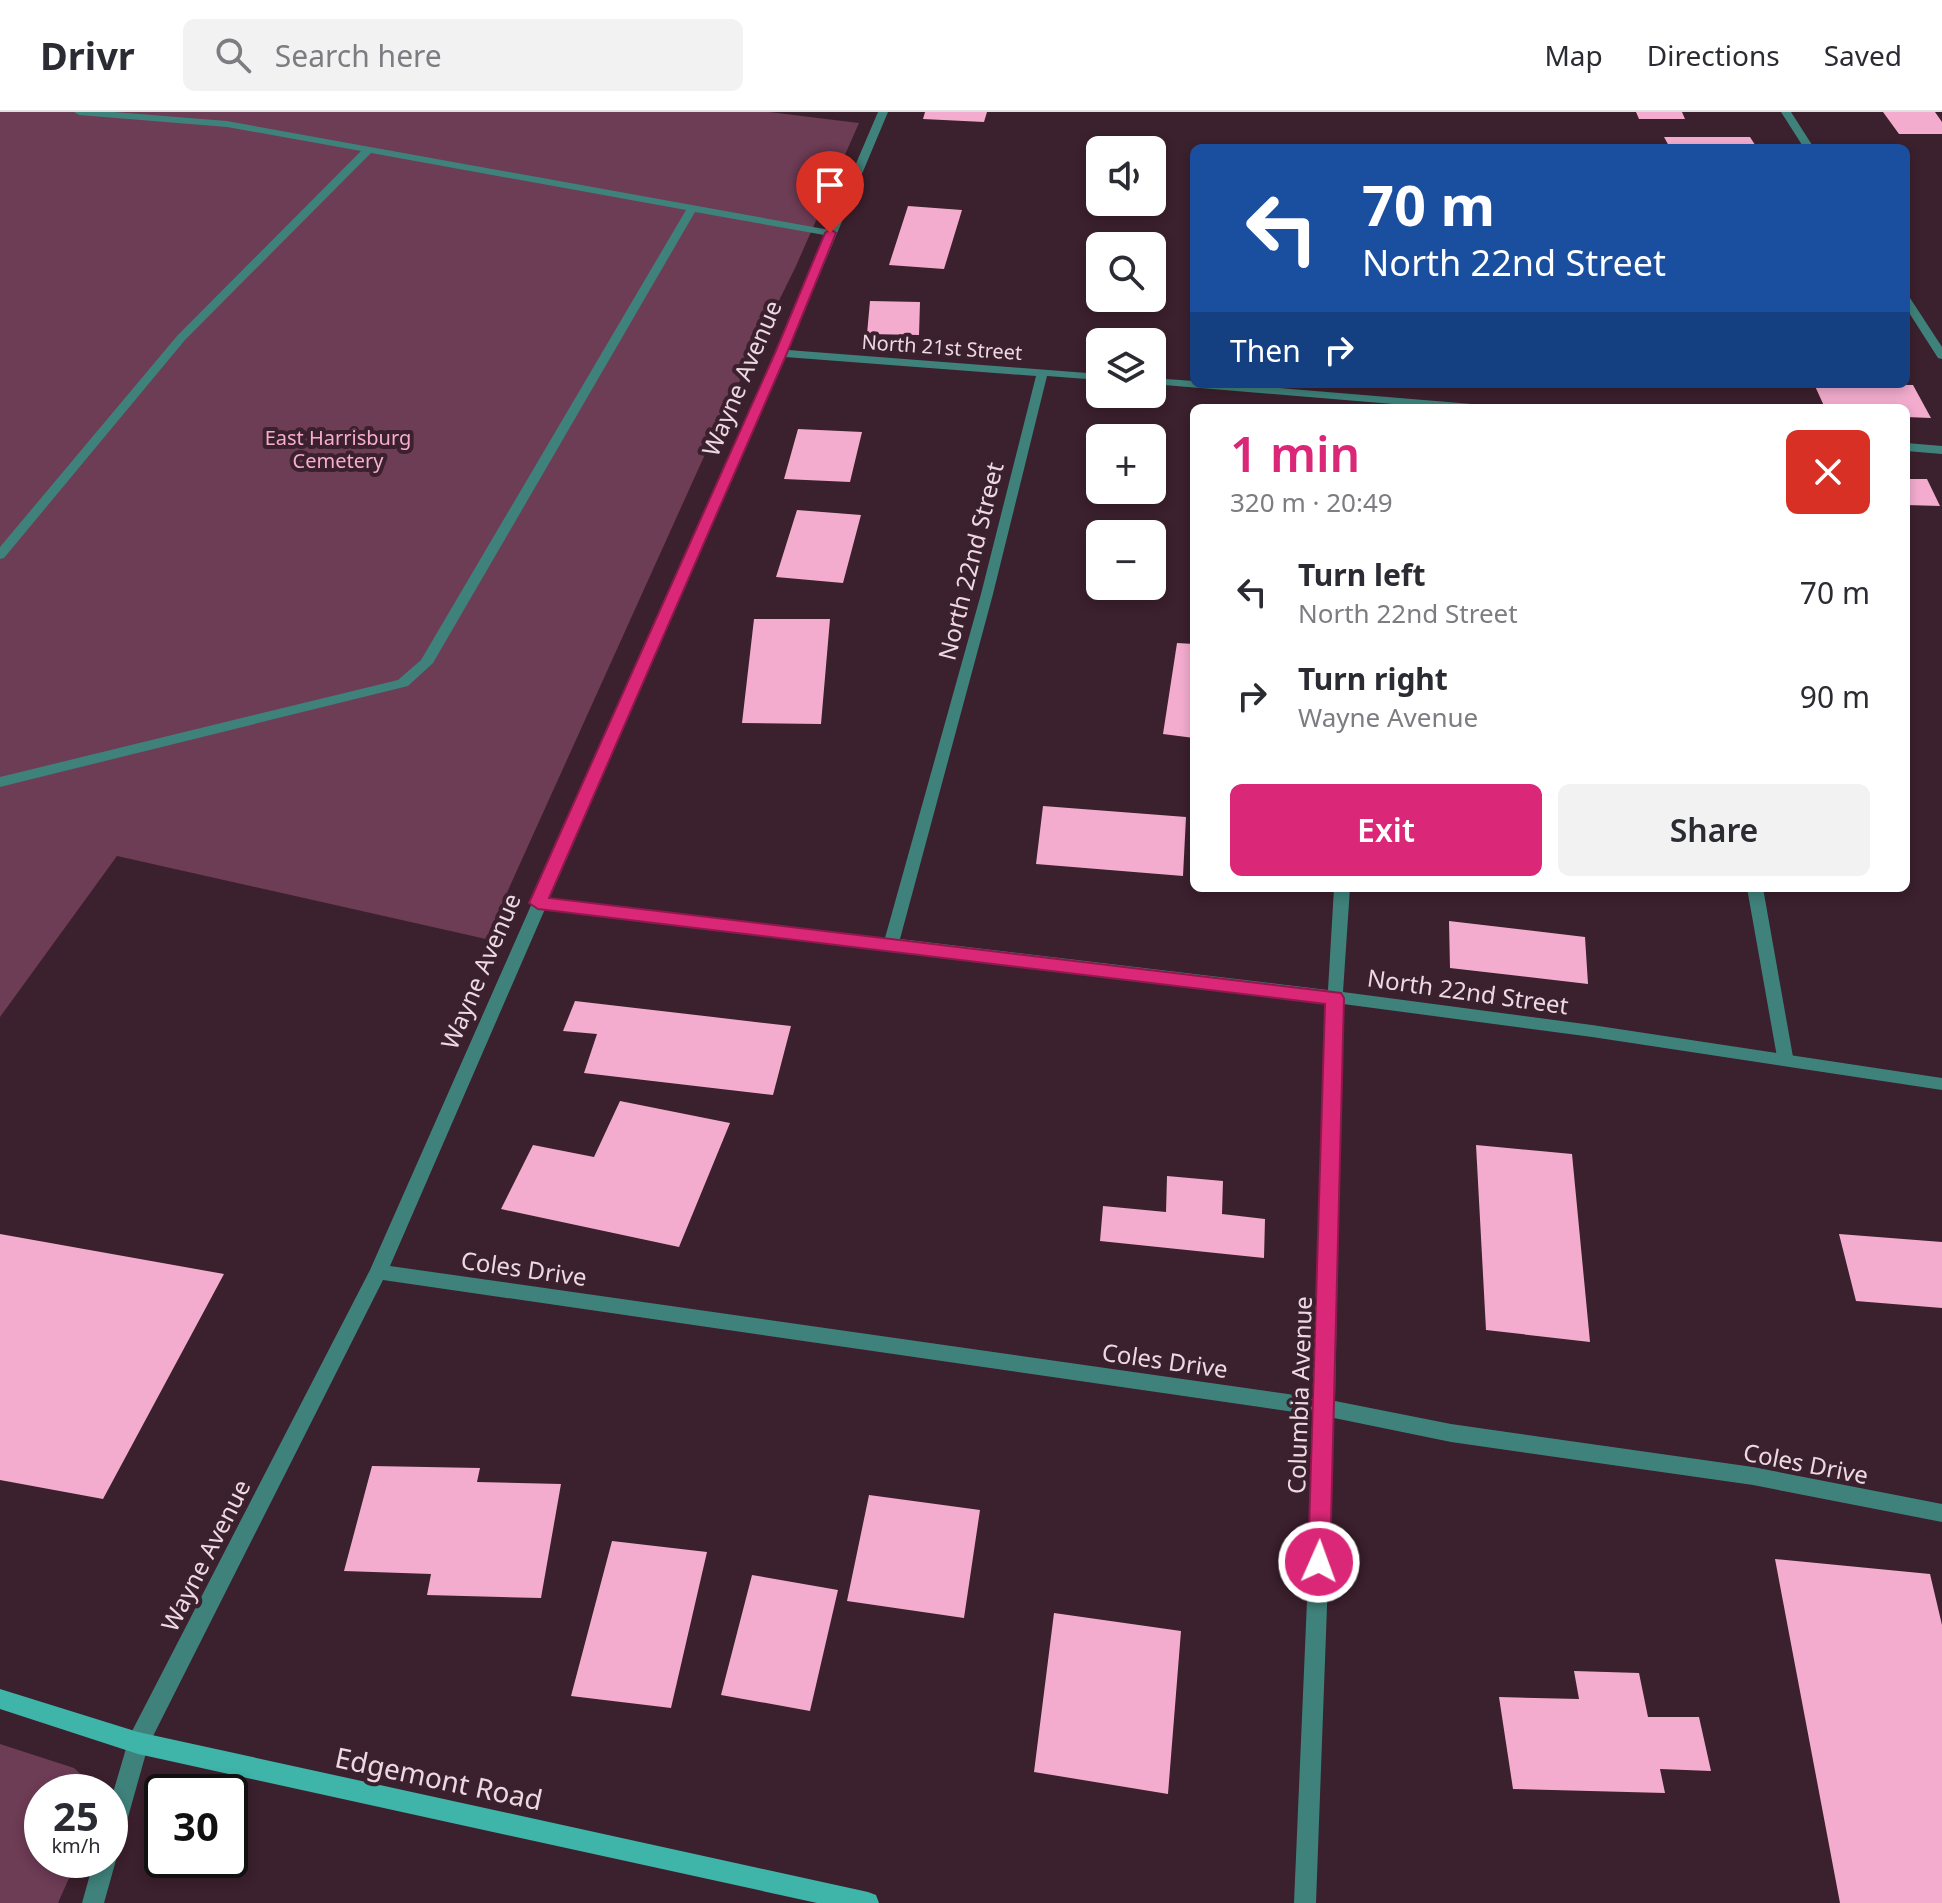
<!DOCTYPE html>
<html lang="en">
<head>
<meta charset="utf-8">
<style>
  :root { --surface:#fff; --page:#f2f2f3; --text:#2b2b33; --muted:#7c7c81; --line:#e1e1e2; --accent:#db2777 }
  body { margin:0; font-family:"Noto Sans",sans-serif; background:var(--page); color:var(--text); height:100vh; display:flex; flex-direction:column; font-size:30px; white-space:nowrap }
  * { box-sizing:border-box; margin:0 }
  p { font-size:26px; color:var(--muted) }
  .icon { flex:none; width:44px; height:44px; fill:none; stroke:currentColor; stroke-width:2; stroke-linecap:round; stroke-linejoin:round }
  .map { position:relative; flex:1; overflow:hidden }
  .side { position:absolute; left:1190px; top:292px; width:720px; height:488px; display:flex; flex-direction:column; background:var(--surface); border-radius:12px; box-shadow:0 4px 12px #0003 }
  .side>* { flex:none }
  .hud { position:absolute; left:1190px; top:32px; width:720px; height:244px; border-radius:12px; box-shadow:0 4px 12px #0003; background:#1a4fa0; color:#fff; overflow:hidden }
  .fabs { position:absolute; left:1086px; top:24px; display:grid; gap:16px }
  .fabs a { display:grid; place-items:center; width:80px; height:80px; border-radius:12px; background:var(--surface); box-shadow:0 4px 12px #0003; font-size:40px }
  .speed { position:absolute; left:24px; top:1662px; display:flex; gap:16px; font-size:40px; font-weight:700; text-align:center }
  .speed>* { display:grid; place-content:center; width:104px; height:104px; border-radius:50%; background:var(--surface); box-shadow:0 4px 12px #0003; line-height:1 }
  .speed small { font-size:20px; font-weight:400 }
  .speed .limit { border:4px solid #111; border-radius:12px; background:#fff; color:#111 }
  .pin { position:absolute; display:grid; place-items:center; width:68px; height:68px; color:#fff; margin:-82px -34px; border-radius:50% 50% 50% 0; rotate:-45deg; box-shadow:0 0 8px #0007 }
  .pin .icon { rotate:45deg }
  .me { position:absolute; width:88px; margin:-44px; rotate:2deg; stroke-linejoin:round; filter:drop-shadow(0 0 6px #0008) }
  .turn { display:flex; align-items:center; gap:28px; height:168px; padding:0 40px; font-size:36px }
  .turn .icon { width:104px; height:104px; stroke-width:2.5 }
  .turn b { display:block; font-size:56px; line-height:68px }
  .then { display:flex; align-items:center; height:76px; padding:0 40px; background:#0003; gap:16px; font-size:30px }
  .round { display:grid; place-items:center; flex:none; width:84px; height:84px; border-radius:12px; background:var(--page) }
  .overview { display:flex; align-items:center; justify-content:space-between; height:136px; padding:0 40px }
  h1 { font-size:48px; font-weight:600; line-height:60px; color:var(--accent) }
  .button { display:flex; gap:16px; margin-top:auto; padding:16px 40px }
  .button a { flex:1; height:92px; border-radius:12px; background:var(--accent); color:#fff; font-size:32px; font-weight:600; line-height:92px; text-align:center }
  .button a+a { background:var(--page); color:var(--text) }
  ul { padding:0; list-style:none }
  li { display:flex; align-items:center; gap:24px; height:104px; padding:0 40px }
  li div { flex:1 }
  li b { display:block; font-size:30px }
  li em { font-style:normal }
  header { display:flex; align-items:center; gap:48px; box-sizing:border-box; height:112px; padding:0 40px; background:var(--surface); border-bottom:2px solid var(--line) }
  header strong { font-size:38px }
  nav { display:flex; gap:44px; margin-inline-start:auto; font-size:28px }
  .search { width:560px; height:72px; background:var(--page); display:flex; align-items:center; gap:20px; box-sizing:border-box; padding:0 28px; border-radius:12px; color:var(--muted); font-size:30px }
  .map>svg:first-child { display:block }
  .green { fill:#6d3c55 }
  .building { fill:#f3acce }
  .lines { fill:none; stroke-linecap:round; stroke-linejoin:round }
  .lane { fill:#3f827b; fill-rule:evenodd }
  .street { fill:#3f827b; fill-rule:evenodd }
  .secondary { fill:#3fb4a9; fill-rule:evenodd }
  .route { fill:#db2777; stroke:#8e194d; stroke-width:2 }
  .labels { text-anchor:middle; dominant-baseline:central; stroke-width:8; stroke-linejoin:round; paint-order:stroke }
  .far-street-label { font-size:20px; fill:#ecd9e1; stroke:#3b202d }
  .far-park-label { font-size:20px; fill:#f7acd0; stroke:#3b202d }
  .street-label { font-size:24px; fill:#ecd9e1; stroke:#3b202d }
  .near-street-label { font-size:28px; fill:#ecd9e1; stroke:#3b202d }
</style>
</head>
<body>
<header>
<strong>Drivr</strong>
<div class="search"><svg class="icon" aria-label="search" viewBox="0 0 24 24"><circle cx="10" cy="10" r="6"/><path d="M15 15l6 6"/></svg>Search here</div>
<nav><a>Map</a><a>Directions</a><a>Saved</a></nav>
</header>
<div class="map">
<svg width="1942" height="1791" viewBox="0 0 1942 1791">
  <rect width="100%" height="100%" fill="#3b202d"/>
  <!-- green -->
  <path class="green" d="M0 0H769L859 11 796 154 721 307 486 827 117 744 0 905Z
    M0 1632 74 1656 100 1680H42V1748H77L58 1791H0Z"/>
  <!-- building -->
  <path class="building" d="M925 0H987L984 10 923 7Z
    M1636 0H1682L1685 7H1639Z
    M1883 0H1935L1942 10V22H1899Z
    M1664 25H1750L1757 36H1670Z
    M908 94 962 98 944 157 889 153Z
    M870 189 920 190 919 223 867 222Z
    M1814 272 1913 273 1931 306 1906 305V296H1825Z
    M798 317 862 320 850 370 784 367Z
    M1906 367H1927L1940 394 1906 393Z
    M797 398 861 403 843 471 776 465Z
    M754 507H830L821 612 742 611Z
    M1177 531 1194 532V626L1163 622Z
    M1043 694 1186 705 1183 764 1036 752Z
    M1449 809 1585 825 1588 872 1450 856Z
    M575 889 791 914 773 983 584 961 597 922 563 919Z
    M620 989 730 1011 679 1135 501 1097 533 1033 594 1045Z
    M1476 1033 1572 1042 1590 1230 1486 1218Z
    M1167 1064 1223 1069 1222 1102 1265 1107 1264 1146 1100 1129 1103 1094 1166 1100Z
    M0 1122 224 1162 103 1387 0 1368Z
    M1839 1122 1942 1130V1196L1856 1189Z
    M372 1354 480 1356 477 1370 561 1372 541 1486 427 1483 431 1462 344 1459Z
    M869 1383 980 1398 964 1506 847 1489Z
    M612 1429 707 1440 671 1596 571 1584Z
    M1775 1447 1930 1462 1942 1513V1791H1840Z
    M752 1463 838 1478 810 1599 721 1583Z
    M1054 1501 1181 1519 1168 1682 1034 1660Z
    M1574 1559 1639 1561 1648 1605H1699L1711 1659 1660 1657 1665 1681 1513 1677 1499 1585 1579 1587Z"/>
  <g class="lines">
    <!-- lane -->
    <path class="lane" d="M74 0H114L227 9 830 118 835 121 830 124 695 100 433 551 408 574 0 675V665L398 568 421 548 686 98 371 41 185 228 4 446 0 447V435L177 224 361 39 227 15 79 3Z
      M1747 776H1763L1793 945 1791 949H1779L1777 945Z"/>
    <!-- street -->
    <path class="street" d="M878 0H888L788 238 1100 262V268L1047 264 993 482 900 827 1328 878 1334 776H1350L1343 880 1592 913 1942 966V978L1592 925 1343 892 1335 1289 1451 1312 1753 1355 1942 1392V1410L1753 1373 1451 1330 1334 1306 1316 1791H1294L1315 1303 383 1168 148 1634 121 1730 118 1738 113 1740 116 1748 104 1791H82L94 1748H110V1691L130 1623 370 1158 775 241ZM785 245 1036 264 981 482 885 826 549 787ZM545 797 1327 890 1316 1286 390 1154Z
      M1781 0H1791L1814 36H1804Z
      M1906 185 1910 186 1942 235V247L1938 246 1906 196Z
      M1152 266 1194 269V272H1231L1484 293 1490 296H1441L1152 272Z
      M1906 331 1942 334V342L1906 339Z"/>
    <!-- secondary -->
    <path class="secondary" d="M0 1577 138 1620 868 1780 876 1783 879 1791H817L138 1642 0 1597Z"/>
  </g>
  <!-- route -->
  <path class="route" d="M830 117 836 121 787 241 549 786 1341 881 1344 886 1330 1450 1327 1458 1319 1461 1311 1458 1308 1450 1325 892 538 797 529 791 775 241 825 121Z"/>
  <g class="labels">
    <!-- far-street labels -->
    <g class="far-street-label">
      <text transform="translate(942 235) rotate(4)">North 21st Street</text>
    </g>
    <!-- far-park labels -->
    <g class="far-park-label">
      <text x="338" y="325">East Harrisburg<tspan x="338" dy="23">Cemetery</tspan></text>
    </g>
    <!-- street labels -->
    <g class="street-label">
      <text transform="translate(741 266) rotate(-67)">Wayne Avenue</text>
      <text transform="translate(970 449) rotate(-76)">North 22nd Street</text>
      <text transform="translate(480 859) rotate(-67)">Wayne Avenue</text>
      <text transform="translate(1468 879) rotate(8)">North 22nd Street</text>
      <text transform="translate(524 1156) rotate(8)">Coles Drive</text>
      <text transform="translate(1165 1248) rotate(8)">Coles Drive</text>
      <text transform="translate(1299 1283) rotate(-88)">Columbia Avenue</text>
      <text transform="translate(1806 1351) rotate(11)">Coles Drive</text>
      <text transform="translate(205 1443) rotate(-63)">Wayne Avenue</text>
    </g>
    <!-- near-street labels -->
    <g class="near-street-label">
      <text transform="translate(439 1666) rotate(12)">Edgemont Road</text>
    </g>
  </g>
</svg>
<div class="fabs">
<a><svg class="icon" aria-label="sound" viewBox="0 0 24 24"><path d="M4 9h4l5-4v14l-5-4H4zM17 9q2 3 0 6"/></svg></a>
<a><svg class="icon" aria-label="search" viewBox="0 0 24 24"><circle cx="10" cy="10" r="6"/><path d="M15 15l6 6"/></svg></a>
<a><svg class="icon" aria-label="layers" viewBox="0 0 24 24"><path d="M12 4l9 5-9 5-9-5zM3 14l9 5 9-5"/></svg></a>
<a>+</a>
<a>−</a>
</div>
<div class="speed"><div>25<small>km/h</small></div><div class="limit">30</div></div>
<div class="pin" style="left:830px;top:121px;background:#d93025"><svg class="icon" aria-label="arrive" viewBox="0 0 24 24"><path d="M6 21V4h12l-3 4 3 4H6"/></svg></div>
<svg class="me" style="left:1319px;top:1450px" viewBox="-20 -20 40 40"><circle r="17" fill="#db2777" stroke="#fff" stroke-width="3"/><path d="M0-11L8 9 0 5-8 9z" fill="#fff"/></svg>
<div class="hud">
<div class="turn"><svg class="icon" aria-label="left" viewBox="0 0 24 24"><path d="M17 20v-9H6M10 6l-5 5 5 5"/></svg><div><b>70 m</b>North 22nd Street</div></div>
<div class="then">Then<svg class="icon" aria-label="right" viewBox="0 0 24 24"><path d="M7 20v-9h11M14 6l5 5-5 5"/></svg></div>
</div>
<section class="side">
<div class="overview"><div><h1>1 min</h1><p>320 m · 20:49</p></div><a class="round" style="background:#d93025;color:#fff"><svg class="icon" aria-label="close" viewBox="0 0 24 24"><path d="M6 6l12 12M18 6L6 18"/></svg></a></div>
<ul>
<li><svg class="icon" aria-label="left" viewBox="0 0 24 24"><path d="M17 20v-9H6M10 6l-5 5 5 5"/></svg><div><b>Turn left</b><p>North 22nd Street</p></div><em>70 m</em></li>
<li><svg class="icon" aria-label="right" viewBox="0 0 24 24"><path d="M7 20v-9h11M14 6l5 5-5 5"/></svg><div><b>Turn right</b><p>Wayne Avenue</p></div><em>90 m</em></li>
</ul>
<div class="button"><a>Exit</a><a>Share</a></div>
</section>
</div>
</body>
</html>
